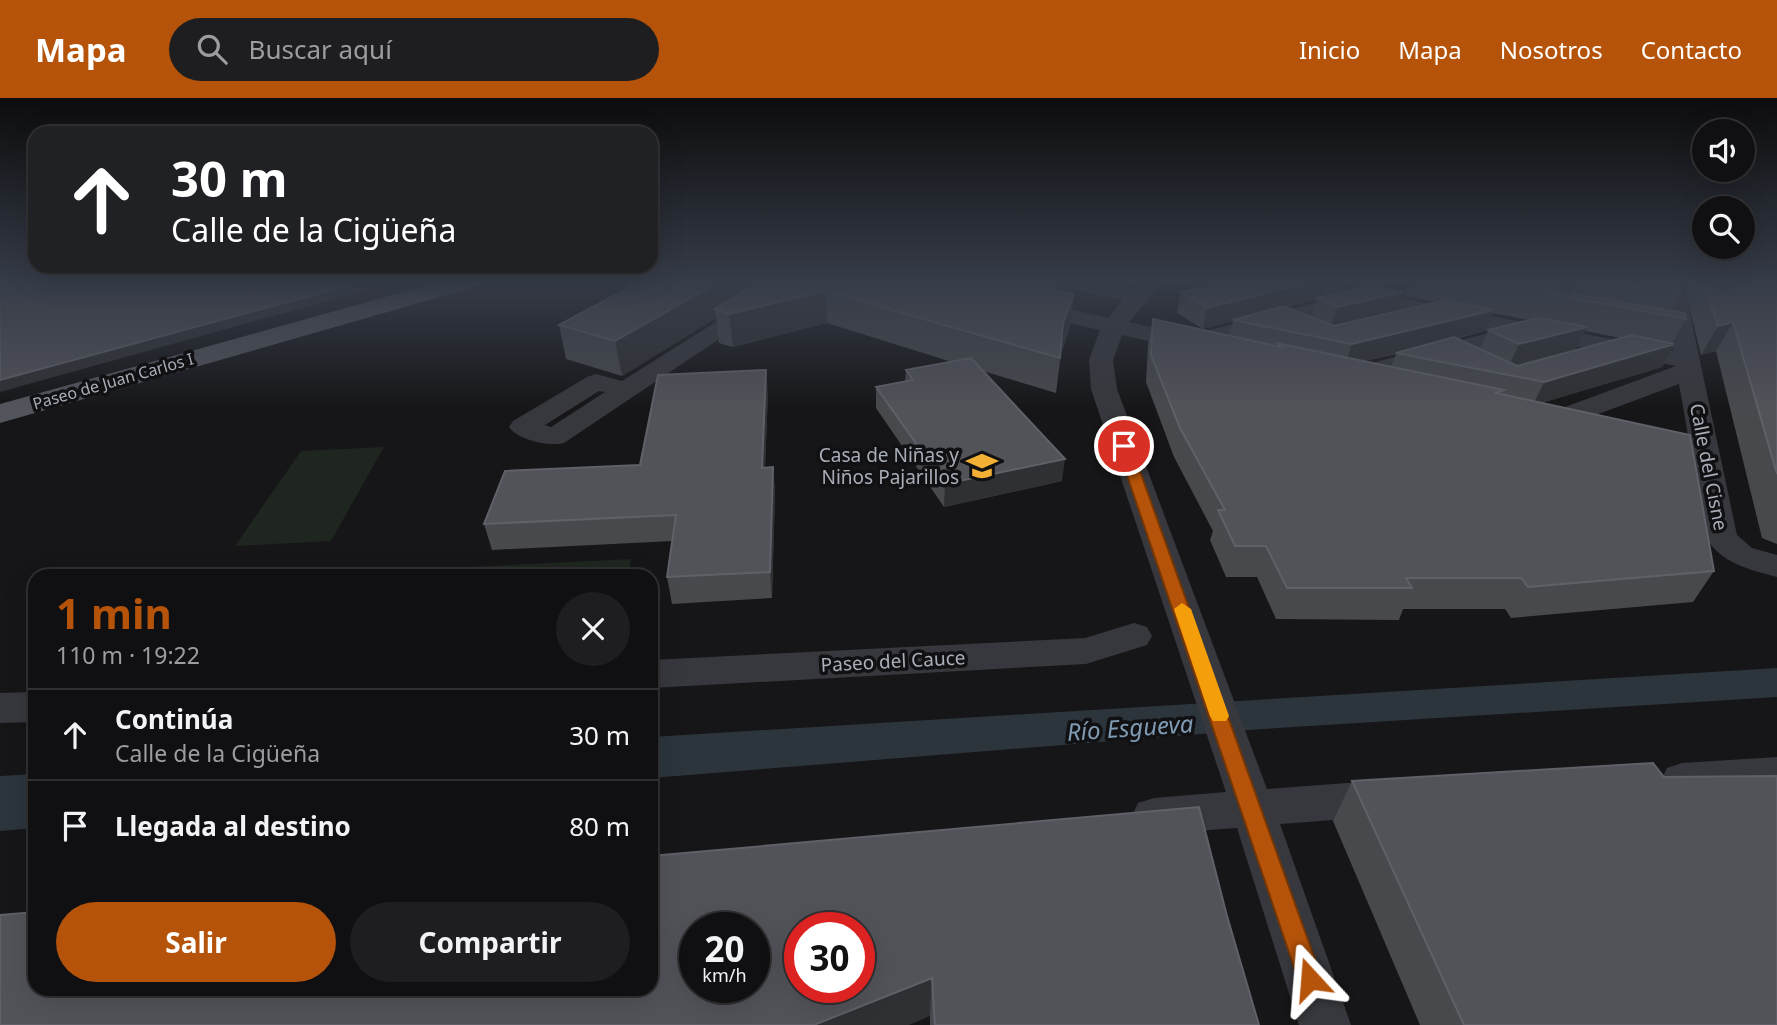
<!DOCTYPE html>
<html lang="es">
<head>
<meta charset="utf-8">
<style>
  :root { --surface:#101012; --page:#1e1e20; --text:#f1f3f6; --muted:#9c9d9f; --line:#303032; --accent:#b45309 }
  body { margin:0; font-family:"Noto Sans",sans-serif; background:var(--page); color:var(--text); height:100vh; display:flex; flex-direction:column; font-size:26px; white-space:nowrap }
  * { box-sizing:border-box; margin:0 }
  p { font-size:23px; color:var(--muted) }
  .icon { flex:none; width:38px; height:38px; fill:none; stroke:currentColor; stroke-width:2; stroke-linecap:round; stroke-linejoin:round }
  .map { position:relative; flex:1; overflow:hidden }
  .details { position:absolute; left:28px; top:471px; width:630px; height:427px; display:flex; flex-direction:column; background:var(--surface); border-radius:21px; box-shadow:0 7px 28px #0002,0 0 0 2px var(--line) }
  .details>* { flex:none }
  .banner { position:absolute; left:28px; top:28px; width:630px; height:147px; border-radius:21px; box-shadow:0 7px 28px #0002,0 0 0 2px var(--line); background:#202124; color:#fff; overflow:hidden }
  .fabs { position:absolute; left:1692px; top:21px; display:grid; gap:14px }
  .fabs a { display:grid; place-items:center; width:63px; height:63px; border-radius:50%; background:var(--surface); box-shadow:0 7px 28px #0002,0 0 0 2px var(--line); font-size:35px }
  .speed { position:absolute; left:679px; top:814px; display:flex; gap:14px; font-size:35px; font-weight:700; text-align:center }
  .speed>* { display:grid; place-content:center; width:91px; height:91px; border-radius:50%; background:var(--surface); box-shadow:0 7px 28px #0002,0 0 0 2px var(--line); line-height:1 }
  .speed small { font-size:18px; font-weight:400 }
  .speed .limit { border:10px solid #d22; background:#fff; color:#111 }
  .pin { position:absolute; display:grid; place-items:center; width:60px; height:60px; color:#fff; margin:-30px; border:4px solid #fff; border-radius:50%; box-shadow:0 2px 7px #0007 }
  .me { position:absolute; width:77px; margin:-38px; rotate:341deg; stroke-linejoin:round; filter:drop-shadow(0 0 5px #0008) }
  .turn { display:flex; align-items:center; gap:24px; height:147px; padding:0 28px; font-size:32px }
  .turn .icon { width:91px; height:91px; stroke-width:2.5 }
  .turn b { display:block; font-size:49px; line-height:60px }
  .round { display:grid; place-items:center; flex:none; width:74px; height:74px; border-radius:37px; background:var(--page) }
  .head { display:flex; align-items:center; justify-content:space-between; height:119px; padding:0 28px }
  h1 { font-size:42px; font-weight:700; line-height:52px; color:var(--accent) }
  .button { display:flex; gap:14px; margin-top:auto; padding:14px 28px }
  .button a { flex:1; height:80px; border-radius:42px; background:var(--accent); color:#fff; font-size:28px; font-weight:700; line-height:80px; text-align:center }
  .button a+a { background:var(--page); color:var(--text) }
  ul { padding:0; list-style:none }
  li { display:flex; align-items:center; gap:21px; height:91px; padding:0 28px; border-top:2px solid var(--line) }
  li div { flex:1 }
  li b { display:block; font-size:26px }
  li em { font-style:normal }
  header { display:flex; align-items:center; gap:42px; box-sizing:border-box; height:98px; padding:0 35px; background:var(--accent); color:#fff }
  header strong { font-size:33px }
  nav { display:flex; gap:38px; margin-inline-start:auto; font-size:24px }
  .search { width:490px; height:63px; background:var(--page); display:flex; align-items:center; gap:18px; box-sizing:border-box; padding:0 24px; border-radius:38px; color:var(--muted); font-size:26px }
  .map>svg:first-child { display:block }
  .green { fill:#1e261f }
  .water { fill:#2c353c }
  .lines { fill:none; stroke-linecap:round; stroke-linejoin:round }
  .street { fill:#37383d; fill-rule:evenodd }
  .primary { fill:#53555c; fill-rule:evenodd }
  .wall { fill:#47494d; fill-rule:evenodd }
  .shaded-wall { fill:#2f3033 }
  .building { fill:#525359; stroke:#5f6168; stroke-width:2; fill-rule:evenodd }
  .route { fill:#b45309; stroke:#753606; stroke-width:2 }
  .slow { fill:#f59e0b }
  .labels { text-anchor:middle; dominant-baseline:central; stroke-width:7; stroke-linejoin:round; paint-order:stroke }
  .far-street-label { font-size:16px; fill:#a8adb8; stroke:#111113 }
  .poi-label { font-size:19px; fill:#a8adb8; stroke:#111113; text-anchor:end }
  .street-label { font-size:19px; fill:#a8adb8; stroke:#111113 }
  .near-water-label { font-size:24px; font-style:italic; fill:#7f9bb3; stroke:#111113 }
</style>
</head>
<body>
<header>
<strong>Mapa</strong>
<div class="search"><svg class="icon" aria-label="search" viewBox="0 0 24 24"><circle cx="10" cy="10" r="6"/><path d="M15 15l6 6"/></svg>Buscar aquí</div>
<nav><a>Inicio</a><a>Mapa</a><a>Nosotros</a><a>Contacto</a></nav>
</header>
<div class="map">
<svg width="1777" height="927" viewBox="0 0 1777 927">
  <rect width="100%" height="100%" fill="#161618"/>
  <!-- green -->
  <path class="green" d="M384 349 331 443 235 448 301 353Z
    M631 461 628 478H444L447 470Z"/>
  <!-- water -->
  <path class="water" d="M1777 570V599L1262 631 651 680V639Z
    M35 676V730L0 733V678Z"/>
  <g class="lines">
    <!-- street -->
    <path class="street" d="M781 183H806L564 345C549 349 518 342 509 329L513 323 587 279 596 276 622 283ZM599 293 605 294 551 329 545 327Z
      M1049 183H1090L1134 191 1142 183H1163L1129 224 1187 238 1333 200 1270 188 1267 183H1310L1673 253 1661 183H1683L1737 437 1752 450 1777 457V479C1748 471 1723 466 1706 440L1692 361 1639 349 1635 343 1639 337 1649 335 1689 343 1679 286 1566 328 1556 330 1546 328 1542 322 1546 316 1676 268 1528 239 1345 287 1336 284 1332 279 1336 274 1497 233 1361 206 1285 225 1192 253 1122 237 1113 262 1117 291 1267 691 1387 682 1402 688 1409 700 1402 712 1387 718 1280 726 1351 927H1299L1237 730 1154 736 1138 731 1132 718 1138 705 1154 700 1226 694 1091 291 1089 262 1100 232 1018 213 1015 208 1018 203 1026 201 1108 220 1123 202 1052 188Z
      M1549 183H1569L1568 210 1586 214 1590 219 1586 224 1578 226 1548 220 1545 215Z
      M1134 525 1147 529 1152 538 1147 547 1086 566 651 590V562L1085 540Z
      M35 594V624L0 625V595Z
      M1777 659V693L1682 699 1667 694 1661 682 1667 670 1682 665Z"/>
    <!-- primary -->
    <path class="primary" d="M443 183H481L478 188 0 325V306Z"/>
  </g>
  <!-- wall -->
  <path class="wall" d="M641 183H1064L1062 194 1070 229 1061 255 1056 295 983 273 1062 383 944 409 876 310V289L905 283 906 272 952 264 827 225 733 249 719 245 716 220 622 278 566 261 559 227Z
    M1232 183H1386L1381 190 1397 214 1438 204 1405 198 1411 183H1555V187L1560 194 1571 196V183H1678L1681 196 1671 213 1686 221 1672 246H1674L1662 269 1541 305 1714 473 1693 504 1511 520 1505 511H1403L1399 522 1276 521 1257 479H1226L1210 442 1213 433 1174 359 1146 284 1148 247 1153 221 1229 238 1233 223 1203 231 1177 215 1181 194ZM1326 183 1360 190 1321 199ZM1317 201 1312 219 1287 209ZM1493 215 1528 222 1488 232 1480 251 1456 241 1485 233ZM1585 233 1621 240 1517 268 1515 267 1576 251ZM1396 256 1391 269 1365 263Z
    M1683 183H1777V446L1762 440 1716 253 1701 257Z
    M768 295 765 370 773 369 775 394 772 500 672 506 667 479 672 443 492 452 484 426 640 367Z
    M1664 679 1777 927H1420L1333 723 1352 683Z
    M1227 818 1259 927H930V918L0 927Z"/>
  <!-- shaded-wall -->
  <path class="shaded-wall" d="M365 183H399L0 294V282Z
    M721 183H777L715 211 716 220 622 278 615 243Z
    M1054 183H1064L1063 193 1052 205Z
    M1315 183H1326L1321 200H1317V201L1236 222H1233V223L1203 231 1207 210Z
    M825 193 827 225 733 249 729 216Z
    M1404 194 1397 215 1330 230 1337 209Z
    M1074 196 1070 229 1059 259 1063 225Z
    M1494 212 1485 233 1345 268 1352 246Z
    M1733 224 1716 253 1701 257 1718 228Z
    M1587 229 1576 251 1509 268 1519 246Z
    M1674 246 1662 269 1533 307 1544 284Z
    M766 272 768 295 764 395 762 370Z
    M1065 361 1062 383 944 409 945 386Z
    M773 369 775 394 772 500 770 474Z
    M932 880 930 918 909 927H814Z"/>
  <!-- building -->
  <path class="building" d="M0 183H365L0 282Z
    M641 183H721L615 243 559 227Z
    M761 183H1011L1074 196 1063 225 1060 260 825 193 729 216 715 211Z
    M1232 183H1315L1207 210 1181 194Z
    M1480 183H1555V187L1560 194 1685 215 1686 221Z
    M1599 183H1678L1681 196Z
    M1704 183H1777V376L1733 224 1718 228Z
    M1368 188 1404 194 1337 209 1317 200Z
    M1446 202 1494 212 1352 246 1233 222 1284 208 1334 228Z
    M1538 220 1587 229 1519 246 1488 232Z
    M1153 221 1285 250 1276 245 1504 292 1496 295 1690 337 1714 473 1528 489 1521 480H1406L1412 490H1287L1266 448H1235L1218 412H1225L1180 330 1151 257Z
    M1632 237 1674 246 1544 284 1396 255 1454 239 1517 268Z
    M971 260 1065 361 945 386 876 289 913 282 906 272Z
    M766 272 762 370 773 369 770 474 667 479 676 417 484 426 505 373 640 367 658 277Z
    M1653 665 1664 679 1777 678V927H1464L1352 683Z
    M1199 709 1227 818 1259 927H935L932 880 814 927H0V817L35 814V891H651V758ZM695 830H754V889H695ZM800 830H859V889H800Z"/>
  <!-- sky -->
  <linearGradient id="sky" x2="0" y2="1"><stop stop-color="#0c0c0d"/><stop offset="0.59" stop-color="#363c48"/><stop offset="1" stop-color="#363c48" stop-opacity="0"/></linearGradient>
  <rect width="1777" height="312" fill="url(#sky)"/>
  <!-- route -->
  <path class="route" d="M1124 344 1131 348 1322 881 1318 890 1310 893 1301 890 1298 881 1117 348Z"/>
  <!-- slow -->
  <path class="slow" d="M1182 505 1191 511 1229 618 1226 623H1213L1210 618 1174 511Z"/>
  <!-- icons -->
  <defs>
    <symbol id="school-bare" viewBox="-9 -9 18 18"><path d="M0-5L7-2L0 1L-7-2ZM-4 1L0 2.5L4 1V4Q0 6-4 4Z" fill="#f2b134" stroke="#111113" stroke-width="2.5" paint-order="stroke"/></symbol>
  </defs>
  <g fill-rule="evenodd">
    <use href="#school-bare" x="960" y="346" width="44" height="44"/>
  </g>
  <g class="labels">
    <!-- far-street labels -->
    <g class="far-street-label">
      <text transform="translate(113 283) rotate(-16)">Paseo de Juan Carlos I</text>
    </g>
    <!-- poi labels -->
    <g class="poi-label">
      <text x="959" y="357">Casa de Niñas y<tspan x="959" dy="22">Niños Pajarillos</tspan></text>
    </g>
    <!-- street labels -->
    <g class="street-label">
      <text transform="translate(1709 369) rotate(79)">Calle del Cisne</text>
      <text transform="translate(893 563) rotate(-3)">Paseo del Cauce</text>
    </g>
    <!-- near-water labels -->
    <g class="near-water-label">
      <text transform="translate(1130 629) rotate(-4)">Río Esgueva</text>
    </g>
  </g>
</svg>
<div class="fabs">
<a><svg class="icon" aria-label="sound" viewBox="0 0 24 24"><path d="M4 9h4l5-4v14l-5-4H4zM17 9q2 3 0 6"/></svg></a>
<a><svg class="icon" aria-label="search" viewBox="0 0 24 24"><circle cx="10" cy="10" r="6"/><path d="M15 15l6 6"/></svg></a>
</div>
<div class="speed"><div>20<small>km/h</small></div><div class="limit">30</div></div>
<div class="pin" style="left:1124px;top:348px;background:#d93025"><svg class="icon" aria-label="arrive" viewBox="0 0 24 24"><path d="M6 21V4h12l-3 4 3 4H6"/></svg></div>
<svg class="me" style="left:1310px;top:881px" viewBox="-20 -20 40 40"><path d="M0-17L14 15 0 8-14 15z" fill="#b45309" stroke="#fff" stroke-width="4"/></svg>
<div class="banner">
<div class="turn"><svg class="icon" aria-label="ahead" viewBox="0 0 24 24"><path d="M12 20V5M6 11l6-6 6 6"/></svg><div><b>30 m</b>Calle de la Cigüeña</div></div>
</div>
<section class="details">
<div class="head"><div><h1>1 min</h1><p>110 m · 19:22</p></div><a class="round"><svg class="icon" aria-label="close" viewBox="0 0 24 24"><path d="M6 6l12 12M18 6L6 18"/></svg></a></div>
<ul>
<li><svg class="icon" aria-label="ahead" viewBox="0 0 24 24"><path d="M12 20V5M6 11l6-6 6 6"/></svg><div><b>Continúa</b><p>Calle de la Cigüeña</p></div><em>30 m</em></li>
<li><svg class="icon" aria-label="arrive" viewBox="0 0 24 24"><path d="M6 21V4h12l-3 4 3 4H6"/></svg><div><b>Llegada al destino</b></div><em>80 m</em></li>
</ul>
<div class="button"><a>Salir</a><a>Compartir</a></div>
</section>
</div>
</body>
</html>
